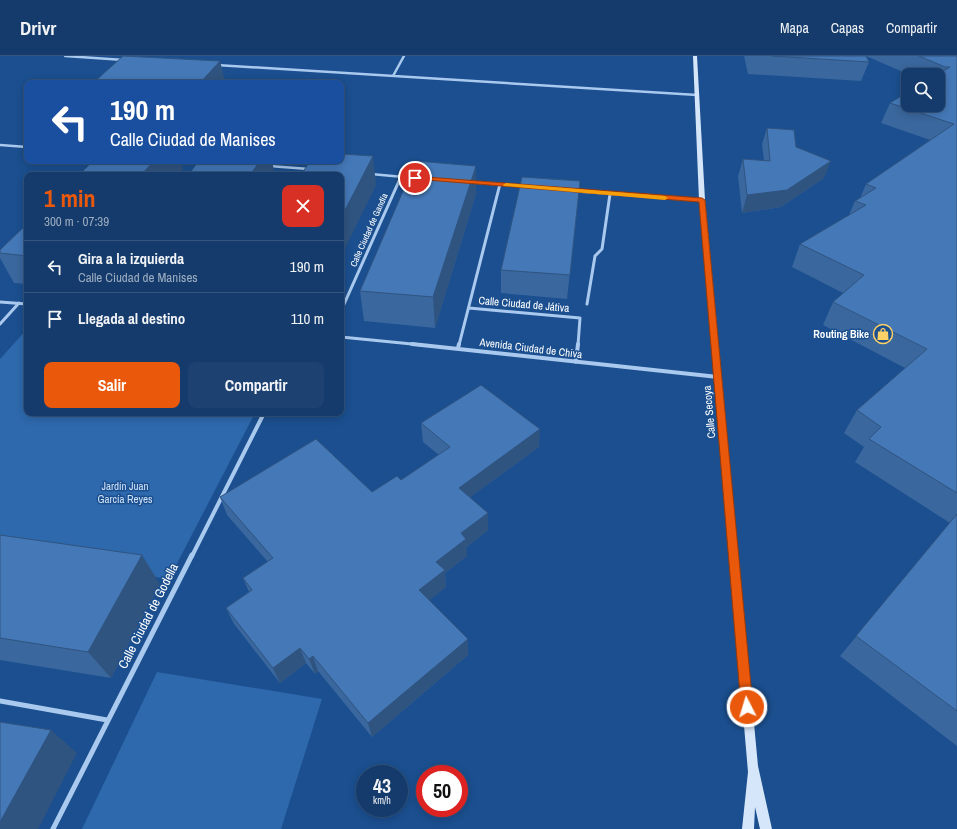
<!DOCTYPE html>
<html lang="es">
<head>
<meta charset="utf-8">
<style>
  :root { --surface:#143b6b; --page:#1d4271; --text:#f1f3f6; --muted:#9dadc1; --line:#33557e; --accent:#ea580c }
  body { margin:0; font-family:"Archivo Narrow",sans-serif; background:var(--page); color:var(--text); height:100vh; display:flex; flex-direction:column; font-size:15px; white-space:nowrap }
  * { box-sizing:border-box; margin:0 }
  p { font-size:13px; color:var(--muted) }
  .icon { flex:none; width:22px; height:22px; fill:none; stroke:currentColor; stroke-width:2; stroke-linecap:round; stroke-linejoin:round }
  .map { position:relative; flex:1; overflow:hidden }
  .side { position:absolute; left:24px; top:116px; width:320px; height:244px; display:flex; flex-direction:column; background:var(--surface); border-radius:8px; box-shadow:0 2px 10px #0003,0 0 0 1px var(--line) }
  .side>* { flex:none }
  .hud { position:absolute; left:24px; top:24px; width:320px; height:84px; border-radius:8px; box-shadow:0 2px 10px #0003,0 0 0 1px var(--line); background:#1a4fa0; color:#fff; overflow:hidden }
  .fabs { position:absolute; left:901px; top:12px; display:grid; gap:8px }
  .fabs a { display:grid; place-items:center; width:44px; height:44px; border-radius:8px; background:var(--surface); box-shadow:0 2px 10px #0003,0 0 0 1px var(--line); font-size:20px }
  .speed { position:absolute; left:356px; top:709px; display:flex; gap:8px; font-size:20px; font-weight:700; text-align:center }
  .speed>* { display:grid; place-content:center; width:52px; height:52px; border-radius:50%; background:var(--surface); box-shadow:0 2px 10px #0003,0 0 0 1px var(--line); line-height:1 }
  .speed small { font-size:10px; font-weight:400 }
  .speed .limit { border:6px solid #d22; background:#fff; color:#111 }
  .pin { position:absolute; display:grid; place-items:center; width:34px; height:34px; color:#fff; margin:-17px; border:2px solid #fff; border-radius:50%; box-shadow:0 1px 4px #0007 }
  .me { position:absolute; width:44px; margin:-22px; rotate:355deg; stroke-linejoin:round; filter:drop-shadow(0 0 3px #0008) }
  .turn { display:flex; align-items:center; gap:14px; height:84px; padding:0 20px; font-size:18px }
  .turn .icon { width:52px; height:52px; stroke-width:2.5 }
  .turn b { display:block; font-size:28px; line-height:34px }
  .round { display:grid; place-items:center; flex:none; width:42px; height:42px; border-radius:8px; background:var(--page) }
  .headline { display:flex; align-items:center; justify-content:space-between; height:68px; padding:0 20px }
  h1 { font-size:24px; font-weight:800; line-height:30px; color:var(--accent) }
  .primary-button { display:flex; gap:8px; margin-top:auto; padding:8px 20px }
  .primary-button a { flex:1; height:46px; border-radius:8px; background:var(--accent); color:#fff; font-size:16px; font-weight:800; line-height:46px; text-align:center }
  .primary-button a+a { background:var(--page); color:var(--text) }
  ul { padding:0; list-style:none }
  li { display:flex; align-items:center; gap:12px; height:52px; padding:0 20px; border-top:1px solid var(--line) }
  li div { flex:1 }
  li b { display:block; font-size:15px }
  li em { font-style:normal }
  header { display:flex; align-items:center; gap:24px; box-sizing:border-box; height:56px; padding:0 20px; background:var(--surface); border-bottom:1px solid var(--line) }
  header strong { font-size:19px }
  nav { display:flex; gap:22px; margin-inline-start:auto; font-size:14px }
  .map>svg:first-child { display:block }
  .green { fill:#2e69ad }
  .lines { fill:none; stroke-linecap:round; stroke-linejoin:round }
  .street-far3 { stroke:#a9c9ee; stroke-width:2.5 }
  .street-far2 { stroke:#a9c9ee; stroke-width:3 }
  .street-far1 { stroke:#a9c9ee; stroke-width:4 }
  .street { stroke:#a9c9ee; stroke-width:5 }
  .secondary { fill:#d6e6fa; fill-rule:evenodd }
  .wall { fill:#3a679d }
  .shaded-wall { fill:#305480 }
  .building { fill:#4478b7; stroke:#305480 }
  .route { fill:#ea580c; stroke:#983908 }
  .slow { fill:#f59e0b }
  .labels { text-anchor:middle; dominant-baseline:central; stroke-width:3; stroke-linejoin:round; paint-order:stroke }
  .far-street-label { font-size:9px; fill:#fff; stroke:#1b4f8f }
  .street-label { font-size:11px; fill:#fff; stroke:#1b4f8f }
  .poi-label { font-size:11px; font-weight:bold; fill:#fff; stroke:#1b4f8f; text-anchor:end }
  .park-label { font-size:11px; fill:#cfe3fa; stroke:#1b4f8f }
  .near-street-label { font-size:13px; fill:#fff; stroke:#1b4f8f }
</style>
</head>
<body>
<header>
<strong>Drivr</strong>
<nav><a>Mapa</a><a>Capas</a><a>Compartir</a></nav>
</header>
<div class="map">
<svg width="957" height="773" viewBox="0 0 957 773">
  <rect width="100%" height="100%" fill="#1b4f8f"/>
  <!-- green -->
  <path class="green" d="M27 273V357H255L169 523 0 498V303Z
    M157 616 322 643 281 773H82Z"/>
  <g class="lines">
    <!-- street-far3 -->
    <path class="street-far3" d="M65 0 124 4
      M216 9 697 39
      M393 20 404 0
      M0 89 27 91
      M269 110 309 113
      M371 118 414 122
      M399 126 401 121"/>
    <!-- street-far2 -->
    <path class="street-far2" d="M471 126 524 130
      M574 135 702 144
      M0 246 27 248
      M587 248 595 200 602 193 610 138
      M469 252 580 262 578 289
      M341 255 399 125
      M0 268 19 247
      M341 281 422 289
      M459 289 500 128"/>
    <!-- street-far1 -->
    <path class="street-far1" d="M412 288 718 321
      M458 292 459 288
      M576 306 578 288
      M192 500 264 357"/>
    <!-- street -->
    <path class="street" d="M0 645 107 664
      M53 773 192 499"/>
    <!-- secondary -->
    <path class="secondary" d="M693 0H697L705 144 758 710 772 773H760L755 751 754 773H742L748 716 699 144Z"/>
  </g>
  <!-- wall -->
  <path class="wall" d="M744 0H866L869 6 861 25 748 18Z
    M866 0H957V690L840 600 950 467 855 406 864 391 844 377 857 354 905 312 823 269 833 246 843 237 792 211 800 188 849 159 855 145 860 142 866 128 930 84 881 67 890 47 938 19H910Z
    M767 72 796 91 824 122 781 151 742 157 738 120 743 103 764 105 762 88Z
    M476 110V138L435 272 364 265 360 235Z
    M580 125 567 243 501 237V214Z
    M27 168V228L14 227 0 202V194Z
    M421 367 539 391 470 441 488 474 467 491V500L445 517 446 531 429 544 468 583V599L372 681 318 615 315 618 306 607 280 627 234 568 226 552 249 536 243 522 268 506 227 459 220 441 372 436 401 424 439 399 423 386Z
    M0 479 160 528 111 622 0 604Z"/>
  <!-- shaded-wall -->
  <path class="shaded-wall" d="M220 5 225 24 223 27H200Z
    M373 100 376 129 341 201V162Z
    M154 105H180L183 113 177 119H141Z
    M260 105H272L275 119H250Z
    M831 105 824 122 781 151 742 157 747 139Z
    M476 110V138L435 272 433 241Z
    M540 373 539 391 459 449V432Z
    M488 457V474L467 491V500L445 517 446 531 421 551 419 534 436 506 461 477Z
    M142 499 160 528 111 622 88 596Z
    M468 583V599L372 681 368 667Z
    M300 592 306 607 280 627 273 612Z
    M313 600 318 615 315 618 309 603Z
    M51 674 77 697 38 773H0V766Z"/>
  <!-- building -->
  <path class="building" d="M123 0 220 5 200 27H93Z
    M772 0H866L869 6Z
    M919 0H957V437L869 383 881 371 857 354 927 293 833 246 864 219 800 188 866 149 855 145 876 132 866 128 954 68 890 47 908 36V49H938V19H936L950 11H945Z
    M767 72 794 74 796 91 831 105 787 134 747 139 743 103 770 105Z
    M341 98 373 100 341 162V119H301L310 105H341Z
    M93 105H154L141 119H79Z
    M199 105H260L250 119H188Z
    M416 105 476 110 433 241 360 235Z
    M522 121 580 125 570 219 501 214Z
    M27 168V200L0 197V194Z
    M481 329 540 373 459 432 488 457 461 477 466 483 436 506 445 514 419 534 468 583 368 667 313 600 309 603 300 592 273 612 226 552 252 534 243 522 273 502 220 441 316 383 372 436 397 420 401 424 450 391 421 367Z
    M957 458V655L856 580Z
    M0 479 142 499 88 596 0 582Z
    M0 666 51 674 0 766Z"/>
  <!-- route -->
  <path class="route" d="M413 120 702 142 705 144 753 651 751 655 747 657 742 655 741 651 699 146 415 123 412 122Z"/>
  <!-- slow -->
  <path class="slow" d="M506 127 665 140 668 142 665 144 504 130 503 129Z"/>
  <!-- icons -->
  <defs>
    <symbol id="shop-ring" viewBox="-11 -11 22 22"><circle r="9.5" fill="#1b4f8f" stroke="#ffd166" stroke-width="1.5"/><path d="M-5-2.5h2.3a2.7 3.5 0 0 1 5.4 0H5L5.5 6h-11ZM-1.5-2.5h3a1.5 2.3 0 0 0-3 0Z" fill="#ffd166"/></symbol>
  </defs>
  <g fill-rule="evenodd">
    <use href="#shop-ring" x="872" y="267" width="22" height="22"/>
  </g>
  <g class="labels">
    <!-- far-street labels -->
    <g class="far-street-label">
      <text transform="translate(369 174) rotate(-66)">Calle Ciudad de Gandía</text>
    </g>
    <!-- street labels -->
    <g class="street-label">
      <text transform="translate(524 248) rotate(5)">Calle Ciudad de Játiva</text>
      <text transform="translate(531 292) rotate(7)">Avenida Ciudad de Chiva</text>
      <text transform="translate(709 356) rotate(-95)">Calle Secoya</text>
    </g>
    <!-- poi labels -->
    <g class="poi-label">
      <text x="869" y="278">Routing Bike</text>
    </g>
    <!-- park labels -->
    <g class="park-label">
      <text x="125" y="430">Jardín Juan<tspan x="125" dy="13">García Reyes</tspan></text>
    </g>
    <!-- near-street labels -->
    <g class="near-street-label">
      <text transform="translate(148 560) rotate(-63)">Calle Ciudad de Godella</text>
    </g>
  </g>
</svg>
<div class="fabs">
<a><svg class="icon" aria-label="search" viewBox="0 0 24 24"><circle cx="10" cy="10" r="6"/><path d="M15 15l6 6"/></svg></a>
</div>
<div class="speed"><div>43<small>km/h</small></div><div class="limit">50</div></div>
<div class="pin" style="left:415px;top:122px;background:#d93025"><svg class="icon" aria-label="arrive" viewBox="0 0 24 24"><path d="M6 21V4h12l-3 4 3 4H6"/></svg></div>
<svg class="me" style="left:747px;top:651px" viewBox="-20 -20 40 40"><circle r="17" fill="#ea580c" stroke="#fff" stroke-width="3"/><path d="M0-11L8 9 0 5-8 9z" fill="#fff"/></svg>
<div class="hud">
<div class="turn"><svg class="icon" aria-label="left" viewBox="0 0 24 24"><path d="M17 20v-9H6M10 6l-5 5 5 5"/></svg><div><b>190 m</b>Calle Ciudad de Manises</div></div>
</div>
<section class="side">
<div class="headline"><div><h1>1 min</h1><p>300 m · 07:39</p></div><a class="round" style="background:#d93025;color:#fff"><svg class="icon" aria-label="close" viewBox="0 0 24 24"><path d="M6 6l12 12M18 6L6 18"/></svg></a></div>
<ul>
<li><svg class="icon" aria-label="left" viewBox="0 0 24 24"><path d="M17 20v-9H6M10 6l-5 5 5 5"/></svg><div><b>Gira a la izquierda</b><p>Calle Ciudad de Manises</p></div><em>190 m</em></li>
<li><svg class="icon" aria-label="arrive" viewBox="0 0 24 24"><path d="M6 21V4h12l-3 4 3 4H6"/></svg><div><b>Llegada al destino</b></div><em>110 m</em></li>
</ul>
<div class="primary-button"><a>Salir</a><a>Compartir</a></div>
</section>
</div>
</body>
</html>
